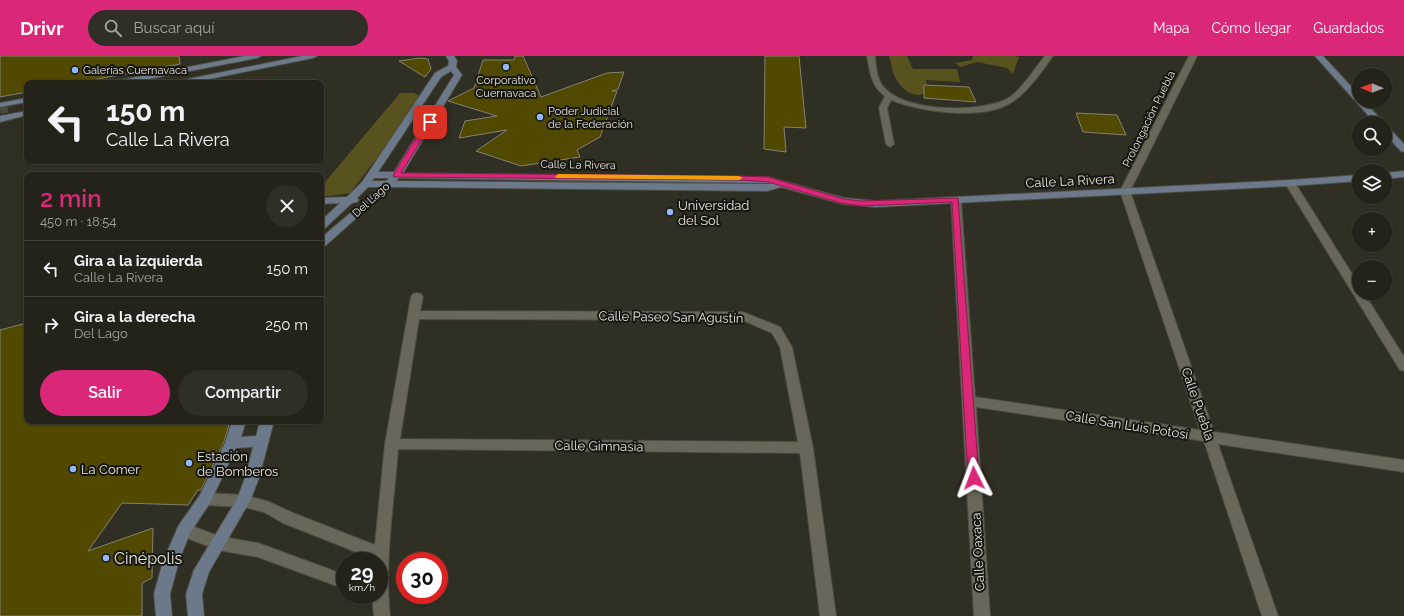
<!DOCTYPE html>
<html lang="es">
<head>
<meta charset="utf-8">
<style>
  :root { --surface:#24231a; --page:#302f27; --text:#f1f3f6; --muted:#a3a4a2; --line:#414039; --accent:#db2777 }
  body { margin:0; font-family:Raleway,sans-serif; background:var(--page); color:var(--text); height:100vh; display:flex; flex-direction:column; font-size:15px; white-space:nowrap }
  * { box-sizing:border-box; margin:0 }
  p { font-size:13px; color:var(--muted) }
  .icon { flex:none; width:22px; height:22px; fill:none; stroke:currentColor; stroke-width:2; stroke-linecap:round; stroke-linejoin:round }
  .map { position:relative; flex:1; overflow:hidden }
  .sheet { position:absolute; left:24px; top:116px; width:300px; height:252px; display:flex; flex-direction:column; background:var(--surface); border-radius:8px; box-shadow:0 1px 3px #0004,0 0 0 1px var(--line) }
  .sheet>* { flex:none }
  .guide { position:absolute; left:24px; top:24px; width:300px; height:84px; border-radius:8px; box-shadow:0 1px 3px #0004,0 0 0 1px var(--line); background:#24231a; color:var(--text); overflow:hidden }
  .needle { width:26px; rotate:271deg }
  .buttons { position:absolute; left:1352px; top:12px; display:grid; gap:8px }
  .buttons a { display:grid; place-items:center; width:40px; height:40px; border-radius:50%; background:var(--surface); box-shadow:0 1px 3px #0004,0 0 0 1px var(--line); font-size:20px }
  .speed { position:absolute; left:336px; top:496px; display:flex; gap:8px; font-size:20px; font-weight:700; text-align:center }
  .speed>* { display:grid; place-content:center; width:52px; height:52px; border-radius:50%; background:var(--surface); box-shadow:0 1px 3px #0004,0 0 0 1px var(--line); line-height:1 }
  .speed small { font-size:10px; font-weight:400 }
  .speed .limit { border:6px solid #d22; background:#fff; color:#111 }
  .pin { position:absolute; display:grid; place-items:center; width:34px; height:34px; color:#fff; margin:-17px; border-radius:8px; box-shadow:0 2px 6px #0006 }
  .me { position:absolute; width:44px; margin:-22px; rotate:357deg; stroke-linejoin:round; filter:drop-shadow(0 0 3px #0008) }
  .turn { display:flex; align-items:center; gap:14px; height:84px; padding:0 16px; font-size:18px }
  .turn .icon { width:52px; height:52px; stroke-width:2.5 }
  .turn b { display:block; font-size:28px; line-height:34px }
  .round { display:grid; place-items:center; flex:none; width:42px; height:42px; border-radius:21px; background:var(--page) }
  .headline { display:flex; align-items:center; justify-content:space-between; height:68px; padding:0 16px }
  h1 { font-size:24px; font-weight:600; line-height:30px; color:var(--accent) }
  .primary-button { display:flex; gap:8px; margin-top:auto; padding:8px 16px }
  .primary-button a { flex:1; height:46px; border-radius:24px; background:var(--accent); color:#fff; font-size:16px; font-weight:600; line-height:46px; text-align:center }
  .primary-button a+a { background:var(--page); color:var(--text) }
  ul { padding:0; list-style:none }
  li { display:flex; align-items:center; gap:12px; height:56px; padding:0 16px; border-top:1px solid var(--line) }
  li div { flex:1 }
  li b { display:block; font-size:15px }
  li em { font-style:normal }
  header { display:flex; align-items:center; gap:24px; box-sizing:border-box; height:56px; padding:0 20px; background:var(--accent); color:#fff }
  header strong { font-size:19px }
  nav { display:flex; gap:22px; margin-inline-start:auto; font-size:14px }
  .search { width:280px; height:36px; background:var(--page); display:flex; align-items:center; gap:10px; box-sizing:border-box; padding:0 14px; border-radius:22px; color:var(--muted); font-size:15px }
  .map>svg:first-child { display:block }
  .green { fill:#58521f }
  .building { fill:#514900; stroke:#838174 }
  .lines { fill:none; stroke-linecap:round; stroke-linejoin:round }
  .secondary-tunnel { stroke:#4b4a3f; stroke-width:8; stroke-dasharray:8 4; stroke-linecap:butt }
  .street-casing { stroke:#4d4c42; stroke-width:2 }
  .secondary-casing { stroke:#4d4c42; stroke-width:2 }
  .street { fill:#68675a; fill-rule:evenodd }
  .secondary { fill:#6c798a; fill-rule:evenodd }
  .route { fill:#db2777; stroke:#8e194d }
  .slow { fill:#f59e0b }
  .poi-dot { fill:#92b7fd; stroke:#171611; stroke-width:1.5 }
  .labels { text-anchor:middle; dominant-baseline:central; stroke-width:4; stroke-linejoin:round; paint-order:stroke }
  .far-poi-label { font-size:11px; fill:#e3e3db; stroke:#171611; text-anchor:start }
  .far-street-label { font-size:11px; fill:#e3e3db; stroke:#171611 }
  .street-label { font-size:13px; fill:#e3e3db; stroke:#171611 }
  .poi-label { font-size:13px; fill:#e3e3db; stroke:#171611; text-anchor:start }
  .near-poi-label { font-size:16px; fill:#e3e3db; stroke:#171611; text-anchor:start }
</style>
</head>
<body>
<header>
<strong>Drivr</strong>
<div class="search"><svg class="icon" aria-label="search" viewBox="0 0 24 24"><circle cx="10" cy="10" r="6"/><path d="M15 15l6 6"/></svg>Buscar aquí</div>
<nav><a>Mapa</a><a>Cómo llegar</a><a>Guardados</a></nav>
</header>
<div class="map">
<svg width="1404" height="560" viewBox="0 0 1404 560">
  <rect width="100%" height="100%" fill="#302f23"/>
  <!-- green -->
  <path class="green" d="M889 0H907L913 13H957L960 26 926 24 928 35C926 36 922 38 920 39 906 40 894 24 892 12 891 8 891 5 889 0Z
    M973 0H1014L1019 1 1013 18 1007 12 977 6 960 11 955 7 972 4Z
    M400 37H414L423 42 350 137 321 141V131Z"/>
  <!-- building -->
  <path class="building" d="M0 0H179L180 8 75 27H27V36L0 41Z
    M515 0H523L541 41 607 17 624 16 618 33 612 35H617L600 81 577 94 580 101 521 110 476 95 507 74 459 82 465 65 497 60 448 45 474 32 483 4H514Z
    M765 0H799L806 72 784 71 786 96 764 93Z
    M420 2 428 3 431 13 425 21 399 5Z
    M924 29 969 31 976 46 924 42Z
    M1076 57 1117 59 1126 79 1083 76Z
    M27 267V365H230L224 386 201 434H198L188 449 122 447 88 495 153 472 152 522 142 527V560H0V274Z"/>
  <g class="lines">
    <!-- secondary-tunnel -->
    <path class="secondary-tunnel" d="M0 54 9 52"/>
    <defs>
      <path id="street" d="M867 0H875C876 9 876 21 882 29 902 57 979 57 1007 43 1020 36 1035 12 1045 0H1053C1042 15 1030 33 1015 44 987 66 922 56 891 44L887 52 894 88 890 91 886 88 879 52 885 40C871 30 870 16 867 0Z
        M1189 0H1197L1130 135 1214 376 1404 404V416L1218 388 1278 560H1262L1204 385 976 351 990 560H974L951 144 956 141 961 144 975 341 1200 374 1120 135Z
        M1290 124 1295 127 1359 229V237H1364L1404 301V315L1400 314 1285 127Z
        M417 237 421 238 423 241 420 255 743 256 780 271 792 291 813 392 836 560H820L800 397 398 393C394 448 384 505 390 560H374L372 539H379V505H374V503L283 467 264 456 243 451 205 449 200 447 198 443 200 439 205 437 243 439 267 445 293 457 375 489 385 388 411 241 413 238ZM419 263 742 264 772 277 780 291 798 386 400 383Z
        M184 467 218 480 258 487 345 519V533L258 501 218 494 179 479 176 474 179 469Z"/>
      <path id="secondary" d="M245 0H261L257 2 128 27H112L116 25Z
        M302 0H317L313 2 190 27H174L178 25Z
        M446 0H454L457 5 456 11 462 19 403 117 768 121 844 142 876 145 1290 124 1359 119V125L1290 130 876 151 843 148 781 131 767 135 391 131 325 190 321 191V182L381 131H368L357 142 359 144 357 146 352 147 325 172 321 173V165L340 147 321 148V142L347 141 362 126 435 17 448 10 449 5ZM451 15 454 19 394 116H378L441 21ZM374 122H389L386 125H372ZM399 122 768 127 772 128 396 125Z
        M1315 0H1323L1359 39V45H1364L1384 67H1375Z
        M27 42V46L0 51V47Z
        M27 55V59L0 66V60Z
        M1385 70 1388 71 1404 88V96L1401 95 1385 78Z
        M1404 115V121L1385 123V117Z
        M232 365H246L241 381 256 380 260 365H274L259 422 250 445 209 516 202 538 204 560H188L186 538 194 514 237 443 245 422 253 391 236 392 210 447 190 477 179 505 170 538 172 560H156L154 538 163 505 179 469 200 439 225 387Z"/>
    </defs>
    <!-- street casing -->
    <use href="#street" class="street-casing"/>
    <!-- secondary casing -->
    <use href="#secondary" class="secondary-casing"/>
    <!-- street -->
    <use href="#street" class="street"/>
    <!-- secondary -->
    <use href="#secondary" class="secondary"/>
  </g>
  <!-- route -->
  <path class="route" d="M427 64 433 66 401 117 741 120 768 121 844 143 861 145 958 142 979 422 978 425 974 426 970 425 968 422 952 146 861 150 841 147 768 126 741 124 394 121 393 119Z"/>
  <!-- slow -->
  <path class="slow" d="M558 118 739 120 743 122 739 124 556 122 555 121Z"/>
  <!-- markers -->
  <g class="poi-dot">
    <circle cx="506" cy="11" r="4"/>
    <circle cx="75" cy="14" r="4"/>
    <circle cx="540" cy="61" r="4"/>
    <circle cx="670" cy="156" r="4"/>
    <circle cx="189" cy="407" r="4"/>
    <circle cx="73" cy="413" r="4"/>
    <circle cx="106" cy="502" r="4"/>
  </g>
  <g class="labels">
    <!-- far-poi labels -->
    <g class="far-poi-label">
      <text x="83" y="14">Galerías Cuernavaca</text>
      <text x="506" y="24" text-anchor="middle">Corporativo<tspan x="506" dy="13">Cuernavaca</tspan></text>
      <text x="548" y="55">Poder Judicial<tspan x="548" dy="13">de la Federación</tspan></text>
    </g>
    <!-- far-street labels -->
    <g class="far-street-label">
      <text transform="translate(1149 63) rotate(-64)">Prolongación Puebla</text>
      <text transform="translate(578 109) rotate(1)">Calle La Rivera</text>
      <text transform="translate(371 144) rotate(-42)">Del Lago</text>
    </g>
    <!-- street labels -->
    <g class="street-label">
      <text transform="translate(1070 125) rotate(-3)">Calle La Rivera</text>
      <text transform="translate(671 261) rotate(1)">Calle Paseo San Agustín</text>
      <text transform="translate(1198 348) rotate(71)">Calle Puebla</text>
      <text transform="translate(1127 369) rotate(9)">Calle San Luis Potosí</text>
      <text transform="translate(599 390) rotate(1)">Calle Gimnasia</text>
      <text transform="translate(978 496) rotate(-93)">Calle Oaxaca</text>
    </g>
    <!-- poi labels -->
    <g class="poi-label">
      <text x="678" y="149">Universidad<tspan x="678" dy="15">del Sol</tspan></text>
      <text x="197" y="400">Estación<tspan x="197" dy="15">de Bomberos</tspan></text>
      <text x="81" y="413">La Comer</text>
    </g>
    <!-- near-poi labels -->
    <g class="near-poi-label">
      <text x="114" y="502">Cinépolis</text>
    </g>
  </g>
</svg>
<div class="buttons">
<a><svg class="needle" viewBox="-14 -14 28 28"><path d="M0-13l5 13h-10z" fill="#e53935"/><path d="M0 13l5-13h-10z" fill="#a3a4a2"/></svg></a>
<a><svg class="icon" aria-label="search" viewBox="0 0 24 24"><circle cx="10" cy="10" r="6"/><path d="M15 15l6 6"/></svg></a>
<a><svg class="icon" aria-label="layers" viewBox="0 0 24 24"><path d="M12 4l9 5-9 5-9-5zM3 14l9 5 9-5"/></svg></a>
<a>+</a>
<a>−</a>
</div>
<div class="speed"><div>29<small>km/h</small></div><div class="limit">30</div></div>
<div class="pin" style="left:430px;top:66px;background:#d93025"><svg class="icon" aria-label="arrive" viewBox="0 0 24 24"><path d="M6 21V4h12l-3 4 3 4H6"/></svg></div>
<svg class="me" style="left:974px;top:422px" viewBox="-20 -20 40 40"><path d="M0-17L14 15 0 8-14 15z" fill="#db2777" stroke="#fff" stroke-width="4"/></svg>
<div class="guide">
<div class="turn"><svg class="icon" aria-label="left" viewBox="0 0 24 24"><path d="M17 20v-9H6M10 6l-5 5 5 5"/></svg><div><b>150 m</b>Calle La Rivera</div></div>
</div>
<section class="sheet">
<div class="headline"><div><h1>2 min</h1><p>450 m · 18:54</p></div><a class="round"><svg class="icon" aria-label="close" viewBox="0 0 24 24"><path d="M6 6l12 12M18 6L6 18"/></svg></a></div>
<ul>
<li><svg class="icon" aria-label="left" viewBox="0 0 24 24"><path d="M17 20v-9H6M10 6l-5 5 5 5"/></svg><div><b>Gira a la izquierda</b><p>Calle La Rivera</p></div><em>150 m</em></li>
<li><svg class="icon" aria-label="right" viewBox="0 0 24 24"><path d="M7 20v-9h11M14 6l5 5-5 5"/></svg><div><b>Gira a la derecha</b><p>Del Lago</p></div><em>250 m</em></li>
</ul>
<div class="primary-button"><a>Salir</a><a>Compartir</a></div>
</section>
</div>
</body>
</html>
